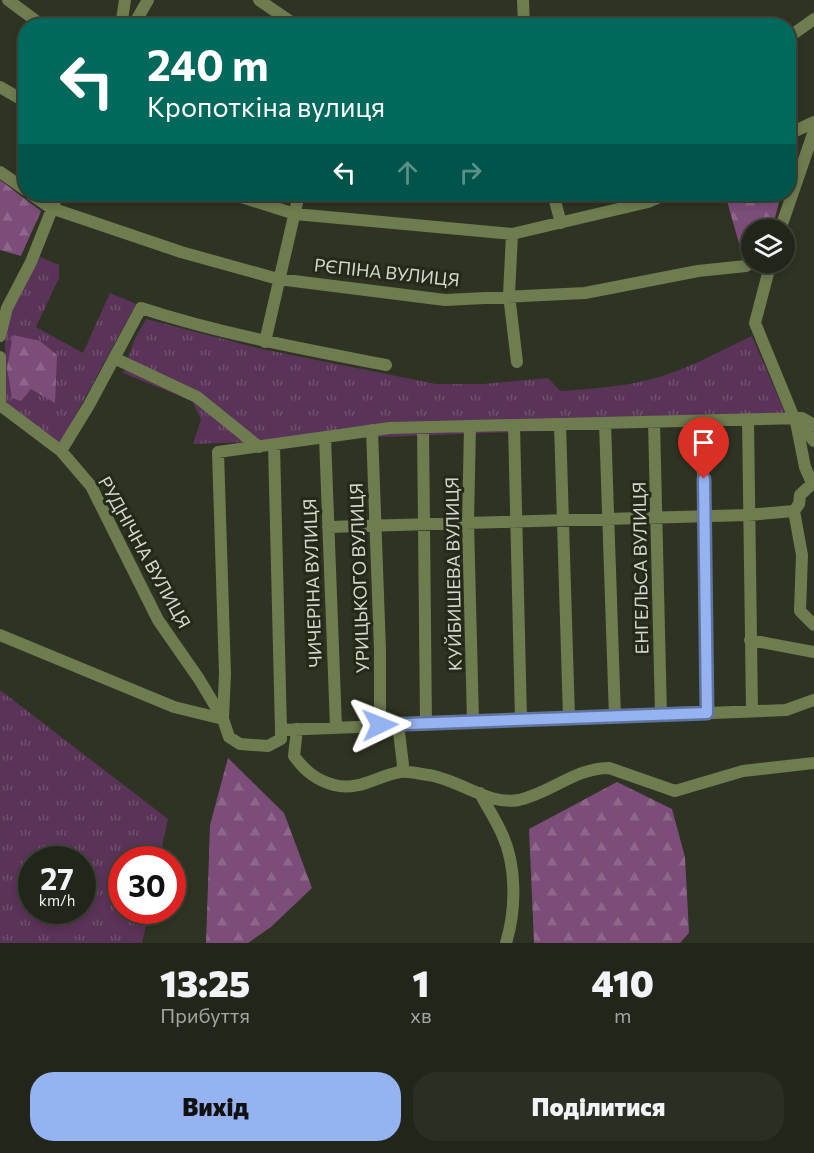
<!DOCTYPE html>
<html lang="uk">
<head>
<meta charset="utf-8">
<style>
  :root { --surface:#22261a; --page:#2a2e23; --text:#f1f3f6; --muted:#a2a5a2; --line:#3f4339; --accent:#95b2f1 }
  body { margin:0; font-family:Commissioner,sans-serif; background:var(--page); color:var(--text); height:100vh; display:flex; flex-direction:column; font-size:22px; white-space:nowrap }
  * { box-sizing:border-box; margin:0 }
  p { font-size:20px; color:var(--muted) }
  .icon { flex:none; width:33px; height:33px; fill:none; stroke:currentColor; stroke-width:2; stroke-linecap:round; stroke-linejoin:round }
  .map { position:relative; height:943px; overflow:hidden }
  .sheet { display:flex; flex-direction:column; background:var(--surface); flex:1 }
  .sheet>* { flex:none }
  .guide { position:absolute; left:18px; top:18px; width:778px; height:183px; border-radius:24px; box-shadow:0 3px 9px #0003,0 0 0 2px var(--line); background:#00695c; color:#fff; overflow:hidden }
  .buttons { position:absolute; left:741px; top:219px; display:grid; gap:12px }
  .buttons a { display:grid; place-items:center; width:54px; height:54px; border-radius:50%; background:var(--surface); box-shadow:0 3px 9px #0003,0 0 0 2px var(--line); font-size:30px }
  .speed { position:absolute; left:18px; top:846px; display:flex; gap:12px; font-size:30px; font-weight:700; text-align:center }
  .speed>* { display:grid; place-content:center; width:78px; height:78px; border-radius:50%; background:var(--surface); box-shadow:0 3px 9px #0003,0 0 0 2px var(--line); line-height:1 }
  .speed small { font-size:15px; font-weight:400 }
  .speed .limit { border:9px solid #d22; background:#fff; color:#111 }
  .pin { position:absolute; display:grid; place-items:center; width:51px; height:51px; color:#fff; margin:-62px -26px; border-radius:50% 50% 50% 0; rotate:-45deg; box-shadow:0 0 6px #0007 }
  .pin .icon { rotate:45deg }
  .me { position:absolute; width:66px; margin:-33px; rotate:88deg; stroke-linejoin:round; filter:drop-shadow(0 0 4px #0008) }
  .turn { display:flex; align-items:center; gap:21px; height:126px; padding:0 30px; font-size:27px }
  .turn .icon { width:78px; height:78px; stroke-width:2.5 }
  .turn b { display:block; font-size:42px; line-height:51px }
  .lanes { display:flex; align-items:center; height:57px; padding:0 30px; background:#0003; justify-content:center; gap:30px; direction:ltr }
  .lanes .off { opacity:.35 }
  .eta { display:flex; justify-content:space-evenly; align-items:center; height:102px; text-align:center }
  .eta b { font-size:36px; font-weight:800; line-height:42px }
  .action { display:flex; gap:12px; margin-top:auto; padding:12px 30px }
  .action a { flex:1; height:69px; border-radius:24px; background:var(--accent); color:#111; font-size:24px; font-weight:800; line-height:69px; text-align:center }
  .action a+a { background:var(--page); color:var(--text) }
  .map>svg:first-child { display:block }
  .grass { fill:url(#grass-tufts); fill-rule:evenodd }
  .forest { fill:url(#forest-firs) }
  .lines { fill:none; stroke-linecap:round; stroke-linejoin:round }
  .minor { stroke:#6e7c4f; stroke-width:12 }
  .route-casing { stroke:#61749d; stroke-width:15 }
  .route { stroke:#95b2f1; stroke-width:10 }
  .labels { text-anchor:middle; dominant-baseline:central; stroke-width:6; stroke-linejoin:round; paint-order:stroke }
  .street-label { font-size:18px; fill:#d4d7cd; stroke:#242919 }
</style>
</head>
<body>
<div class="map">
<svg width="814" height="943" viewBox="0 0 814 943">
  <defs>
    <pattern id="grass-tufts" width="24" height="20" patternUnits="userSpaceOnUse" patternTransform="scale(1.5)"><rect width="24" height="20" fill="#5a3358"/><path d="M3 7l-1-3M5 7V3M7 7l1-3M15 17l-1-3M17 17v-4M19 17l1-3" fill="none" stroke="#71506f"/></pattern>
    <pattern id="forest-firs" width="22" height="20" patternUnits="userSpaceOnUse" patternTransform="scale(1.5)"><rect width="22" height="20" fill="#7b4d78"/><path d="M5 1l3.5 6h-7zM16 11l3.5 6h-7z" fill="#8d668a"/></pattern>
  </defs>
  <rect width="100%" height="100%" fill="#2e3323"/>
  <!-- grass -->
  <path class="grass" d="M40 257 59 265V278L36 327 83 353 110 293 136 304 60 444 5 403V337L12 309Z
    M146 319 262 349 436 384H483L548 378 560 391C589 389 619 387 648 380 685 371 718 352 752 336L789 422 193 444 201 419 192 401 123 373 134 341Z
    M0 690 168 819 159 859 122 860V910L149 911 142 943H0ZM32 860H82V910H32Z"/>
  <!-- forest -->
  <path class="forest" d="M0 180 41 211 21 256 0 250Z
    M725 194H781L774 222 768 229 752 230 751 251 744 261Z
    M13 335 40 341 57 355 55 403 31 389 21 401 12 398 7 368Z
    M228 758 284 813 312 888 271 927 248 943H206L210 825Z
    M617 782 672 809 685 857 689 933 680 943H534L529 829Z"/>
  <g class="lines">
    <!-- minor -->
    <path class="minor" d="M8 0 43 26
      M259 0 297 26
      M523 0 524 26
      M121 26 125 0
      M133 26 148 0
      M789 37 814 19
      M0 87 26 102
      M789 134 814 122
      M0 172 26 190
      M31 194 51 208 181 252 278 279 445 300 585 293 698 271 746 266 752 262
      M232 194 295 214 512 234 648 202 667 194
      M553 194 561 223
      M780 230 814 131
      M512 234 509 295 517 362
      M771 262 755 323 794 418 814 441
      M0 336 7 308 31 262 58 194
      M265 342 299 194
      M0 357V404
      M114 358 197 397 259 447
      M0 405 61 451 91 486 158 620 199 679 223 719 229 737 240 744 268 746 281 739V730L786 710 814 700
      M748 419 752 711
      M702 421 707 713
      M654 422 661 714
      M796 422 805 467 812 483
      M605 423 615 717
      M560 424 569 718
      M514 425 521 719
      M470 426 468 523 473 721
      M423 428 426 723
      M372 430 380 650V725
      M325 437 336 727
      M274 445 281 730
      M61 451 89 405 141 308C221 334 303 349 386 365
      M794 511 802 555 800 611 814 625
      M328 527 748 515 794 511 799 504 800 495 814 482
      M0 635 174 707 223 719
      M750 640 814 652
      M223 718 225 674 218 452 390 428 802 418 814 425
      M398 724 403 765 401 772
      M297 729 294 756C305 771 316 780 334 785 360 792 380 774 401 772 408 771 420 774 428 775 459 779 488 806 519 800 551 793 575 768 609 768L675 791 743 771 814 763
      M480 793C487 807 496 820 502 834 517 866 516 910 506 943"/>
  </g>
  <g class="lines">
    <defs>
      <path id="route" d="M380 725 707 713 704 479"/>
    </defs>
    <!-- route casing -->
    <use href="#route" class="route-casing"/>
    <!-- route -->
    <use href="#route" class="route"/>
  </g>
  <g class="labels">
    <!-- street labels -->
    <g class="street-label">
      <text transform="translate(387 272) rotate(6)">РЄПІНА ВУЛИЦЯ</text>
      <text transform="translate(145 552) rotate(61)">РУДНІЧНА ВУЛИЦЯ</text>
      <text transform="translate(640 568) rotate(-91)">ЕНГЕЛЬСА ВУЛИЦЯ</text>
      <text transform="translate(453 574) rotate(-91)">КУЙБИШЕВА ВУЛИЦЯ</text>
      <text transform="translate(359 578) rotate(-92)">УРИЦЬКОГО ВУЛИЦЯ</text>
      <text transform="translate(312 583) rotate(-92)">ЧИЧЕРІНА ВУЛИЦЯ</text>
    </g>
  </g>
</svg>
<div class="buttons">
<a><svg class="icon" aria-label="layers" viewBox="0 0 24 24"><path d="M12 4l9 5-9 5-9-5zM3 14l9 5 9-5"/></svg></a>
</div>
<div class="speed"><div>27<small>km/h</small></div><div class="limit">30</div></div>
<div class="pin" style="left:704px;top:479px;background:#d93025"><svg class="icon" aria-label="arrive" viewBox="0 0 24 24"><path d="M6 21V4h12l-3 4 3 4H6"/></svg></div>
<svg class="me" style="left:380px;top:725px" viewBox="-20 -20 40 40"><path d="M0-17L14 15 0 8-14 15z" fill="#95b2f1" stroke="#fff" stroke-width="4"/></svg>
<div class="guide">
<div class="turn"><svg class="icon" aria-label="left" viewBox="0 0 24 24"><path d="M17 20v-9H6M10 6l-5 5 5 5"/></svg><div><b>240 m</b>Кропоткіна вулиця</div></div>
<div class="lanes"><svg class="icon" aria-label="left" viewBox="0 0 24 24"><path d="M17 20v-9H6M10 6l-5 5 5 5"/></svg><svg class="icon off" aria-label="ahead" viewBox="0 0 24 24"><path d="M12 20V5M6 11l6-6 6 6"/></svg><svg class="icon off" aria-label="right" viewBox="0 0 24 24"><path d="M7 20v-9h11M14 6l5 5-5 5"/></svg></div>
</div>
</div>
<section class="sheet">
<div class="eta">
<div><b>13:25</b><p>Прибуття</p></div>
<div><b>1</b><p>хв</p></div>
<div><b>410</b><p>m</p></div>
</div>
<div class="action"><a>Вихід</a><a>Поділитися</a></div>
</section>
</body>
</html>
